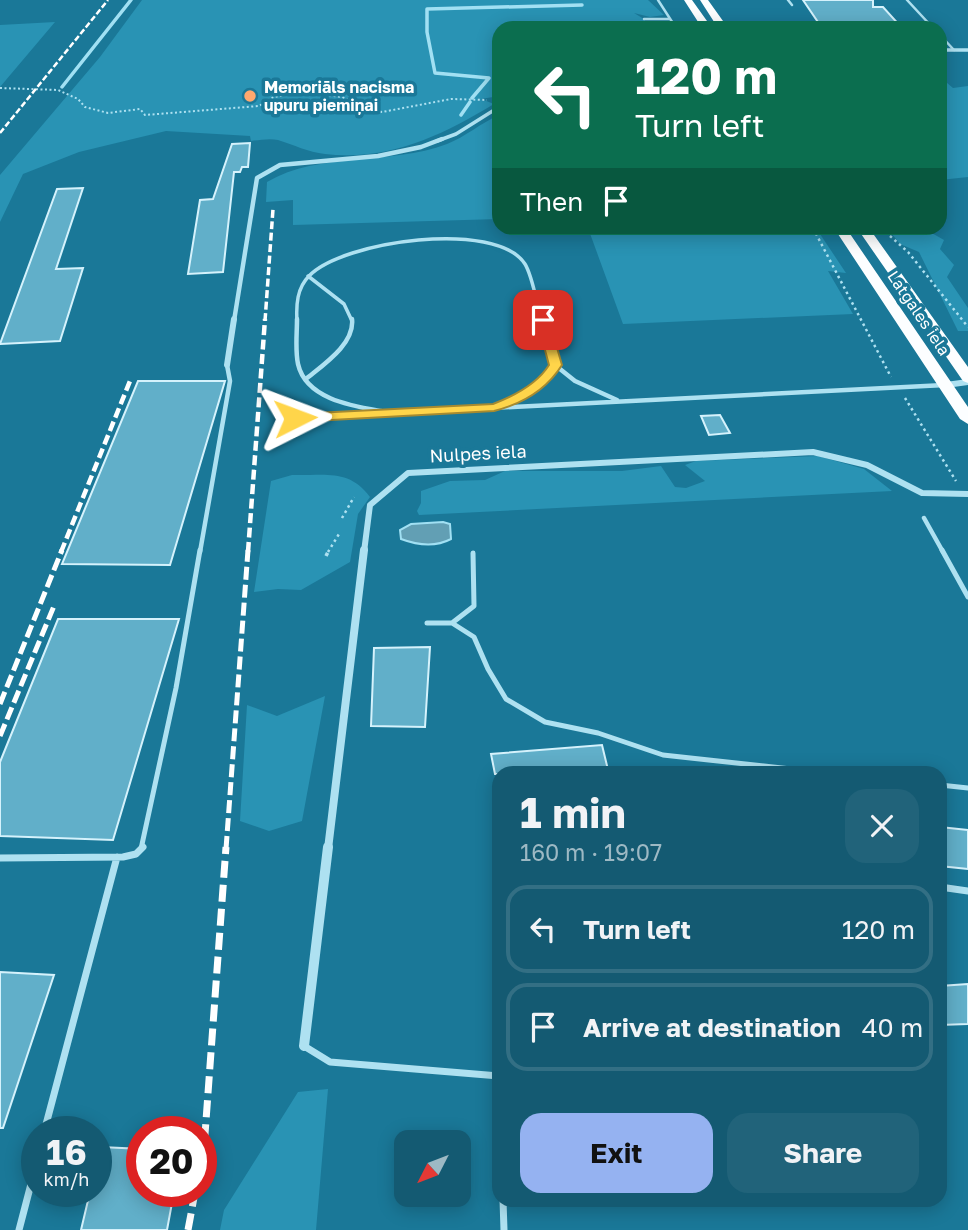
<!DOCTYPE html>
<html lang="en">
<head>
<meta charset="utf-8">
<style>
  :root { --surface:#145a72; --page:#21637a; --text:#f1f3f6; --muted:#9db9c4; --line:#336f84; --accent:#95b2f1 }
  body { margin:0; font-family:"Golos Text",sans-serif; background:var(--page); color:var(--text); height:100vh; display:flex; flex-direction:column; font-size:26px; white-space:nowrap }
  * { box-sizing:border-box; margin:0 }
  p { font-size:23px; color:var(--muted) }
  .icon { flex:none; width:38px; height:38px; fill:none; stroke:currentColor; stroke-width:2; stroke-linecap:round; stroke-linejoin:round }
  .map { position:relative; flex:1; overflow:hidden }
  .sheet { position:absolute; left:492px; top:766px; width:455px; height:441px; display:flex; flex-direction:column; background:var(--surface); border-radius:21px; box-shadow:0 4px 18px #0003 }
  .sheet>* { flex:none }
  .guide { position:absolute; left:492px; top:21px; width:455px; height:214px; border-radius:21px; box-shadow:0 4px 18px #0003; background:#0b6e4f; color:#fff; overflow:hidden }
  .needle { width:46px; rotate:228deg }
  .buttons { position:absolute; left:394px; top:1130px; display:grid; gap:14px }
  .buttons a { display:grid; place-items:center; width:77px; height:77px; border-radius:14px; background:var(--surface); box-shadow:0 4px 18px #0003; font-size:35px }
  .speed { position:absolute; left:21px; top:1116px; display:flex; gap:14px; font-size:35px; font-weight:700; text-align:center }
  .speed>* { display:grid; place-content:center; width:91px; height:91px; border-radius:50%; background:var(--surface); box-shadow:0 4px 18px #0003; line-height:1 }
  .speed small { font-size:18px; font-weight:400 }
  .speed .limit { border:10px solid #d22; background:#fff; color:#111 }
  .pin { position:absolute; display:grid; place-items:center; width:60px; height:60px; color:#fff; margin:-30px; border-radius:14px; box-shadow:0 4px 10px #0006 }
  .me { position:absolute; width:77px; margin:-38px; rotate:87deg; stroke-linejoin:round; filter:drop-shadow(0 0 5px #0008) }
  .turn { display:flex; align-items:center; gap:24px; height:147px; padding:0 28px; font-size:32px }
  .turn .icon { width:91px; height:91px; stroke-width:2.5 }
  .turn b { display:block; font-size:49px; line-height:60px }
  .then { display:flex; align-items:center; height:66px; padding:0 28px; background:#0003; gap:14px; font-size:26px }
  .round { display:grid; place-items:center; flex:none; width:74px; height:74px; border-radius:21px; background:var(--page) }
  .summary { display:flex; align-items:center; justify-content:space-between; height:119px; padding:0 28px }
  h1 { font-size:42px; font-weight:700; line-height:52px }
  .cta { display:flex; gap:14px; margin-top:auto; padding:14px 28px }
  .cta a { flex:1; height:80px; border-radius:21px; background:var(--accent); color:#111; font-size:28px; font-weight:700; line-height:80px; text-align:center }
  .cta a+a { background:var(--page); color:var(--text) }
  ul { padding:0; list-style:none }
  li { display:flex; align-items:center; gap:21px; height:88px; margin:0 14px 10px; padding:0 14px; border:4px solid var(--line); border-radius:21px }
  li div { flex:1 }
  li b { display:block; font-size:26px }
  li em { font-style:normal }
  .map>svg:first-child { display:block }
  .green { fill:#2993b4 }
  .water { fill:#629fb4; stroke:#a1e0f3; stroke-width:2 }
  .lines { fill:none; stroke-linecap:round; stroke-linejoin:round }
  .stream { stroke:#a1e0f3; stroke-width:3.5 }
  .building { fill:#61afc9; stroke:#d5f2fc; stroke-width:2 }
  .path-far2 { stroke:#aee1f1; stroke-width:2; stroke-dasharray:2 2.5; stroke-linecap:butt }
  .path-far1 { stroke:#aee1f1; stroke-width:2.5; stroke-dasharray:2.5 3.5; stroke-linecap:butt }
  .path { stroke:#aee1f1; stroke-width:3.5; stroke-dasharray:3.5 5; stroke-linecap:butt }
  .service-far4 { stroke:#aee1f1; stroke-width:2.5 }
  .service-far3 { stroke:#aee1f1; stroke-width:3.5 }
  .service-far2 { stroke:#aee1f1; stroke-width:4.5 }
  .service-far1 { stroke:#aee1f1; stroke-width:5 }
  .service { stroke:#aee1f1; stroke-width:7 }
  .minor-far4 { stroke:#aee1f1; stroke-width:3.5 }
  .minor-far3 { stroke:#aee1f1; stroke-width:4.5 }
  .minor-far2 { stroke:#aee1f1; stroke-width:6 }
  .minor-far1 { stroke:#aee1f1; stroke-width:8 }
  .minor { stroke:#aee1f1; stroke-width:10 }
  .trunk { fill:#fcfeff; fill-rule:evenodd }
  .rail-far4 { stroke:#fff; stroke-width:2.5; stroke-dasharray:6 2.5; stroke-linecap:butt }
  .rail-far3 { stroke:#fff; stroke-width:3.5; stroke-dasharray:8 3.5; stroke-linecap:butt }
  .rail-far2 { stroke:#fff; stroke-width:4.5; stroke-dasharray:10 4.5; stroke-linecap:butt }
  .rail-far1 { stroke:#fff; stroke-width:5; stroke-dasharray:13 5; stroke-linecap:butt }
  .rail { stroke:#fff; stroke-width:7; stroke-dasharray:17 7; stroke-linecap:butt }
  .route { fill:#ffd54a; stroke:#a68a30; stroke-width:2 }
  .poi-dot { fill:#ffa86e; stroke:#1a7898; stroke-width:2.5 }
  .labels { text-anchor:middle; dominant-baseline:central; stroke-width:7; stroke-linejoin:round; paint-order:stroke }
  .far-poi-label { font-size:16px; font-weight:bold; fill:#fff; stroke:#1a7898; text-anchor:start }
  .far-street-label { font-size:16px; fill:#fff; stroke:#1a7898 }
  .street-label { font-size:18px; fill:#fff; stroke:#1a7898 }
</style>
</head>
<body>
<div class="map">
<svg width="968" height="1230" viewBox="0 0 968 1230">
  <rect width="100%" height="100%" fill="#1a7898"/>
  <!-- green -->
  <path class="green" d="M142 0H648L664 15 650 17 634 13 644 19 648 28H499V96L481 99 494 104C441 136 389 161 325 154 308 152 294 145 278 140 270 138 259 140 251 141L250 136 166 131 79 152 23 174 0 222V175L100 57Z
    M55 22 0 87V25Z
    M940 77 953 88 968 86V177L940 180Z
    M499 115V219L293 225V200L266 202 267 182C320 151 389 166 447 144 465 137 481 123 499 115Z
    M588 228H816L846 273 828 271 853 314 623 324Z
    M887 228H923L944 240 940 249 954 265 947 277 968 308V331H958L919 252 900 244Z
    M818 456 864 469 892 491 419 515 417 511 421 503V491L450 481 485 480 505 471H622L661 466 675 487 686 488 705 481 685 465 696 461Z
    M292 475C324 476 349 468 370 497L358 514 350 562 301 590 278 589 254 592 271 481Z
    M325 696 302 821 269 831 240 821 247 705 277 716Z
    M328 1089 316 1230H220L224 1210 298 1092Z"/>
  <!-- water -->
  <path class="water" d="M443 522 450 524 451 539C436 547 417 545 401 539L400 530 411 524Z"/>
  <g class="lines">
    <!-- stream -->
    <path class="stream" d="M62 87 131 0
      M472 98 489 78 435 73 427 32V9L582 5
      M461 115 470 102"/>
  </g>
  <!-- building -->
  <path class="building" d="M803 0H873V7H883L902 28H822Z
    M250 143 248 167H242L240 172H234L223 272 188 274 200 200 213 199 232 144Z
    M83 188 56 269 83 268 60 341 0 344 57 189Z
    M138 381H225L170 565 62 564Z
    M720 415 730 433 709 435 701 416Z
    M58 619H179L113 840 0 836V762Z
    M430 647 425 727 371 726 374 648Z
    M602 745 609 774H495L491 754Z
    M940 827 968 830V869L940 866Z
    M0 972 54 975 3 1128H0Z
    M968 984V1024L940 1025V986Z
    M101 1147 142 1149V1192H174L167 1230H81L90 1192H96V1168Z"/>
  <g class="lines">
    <!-- path-far2 -->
    <path class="path-far2" d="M0 88 58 90 78 99 85 107 108 113 140 109 145 115 259 106 274 97 302 92 342 97 368 109 382 112 451 99 487 100"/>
    <!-- path-far1 -->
    <path class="path-far1" d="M813 228 891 377
      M890 236 908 252 968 327
      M905 398 956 481
      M342 518 354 497
      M328 552 339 534"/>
    <!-- path -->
    <path class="path" d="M326 556 329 550"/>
    <!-- service-far4 -->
    <path class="service-far4" d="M658 0 676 28
      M788 0 792 5
      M907 0 933 28
      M644 19H669
      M940 35 954 50"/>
    <!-- service-far3 -->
    <path class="service-far3" d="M308 276 344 304 352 321
      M297 321C296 305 297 288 309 276 342 241 496 219 525 264 533 277 537 306 542 321"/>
    <!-- service-far2 -->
    <path class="service-far2" d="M297 319C297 334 295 350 298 364 306 399 352 406 381 411
      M541 319 555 365 575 381 617 400
      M306 379C323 365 355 344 352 319
      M500 405 531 390 555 365
      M295 418 945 385
      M924 518 943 552
      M200 552 230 381 227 365"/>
    <!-- service-far1 -->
    <path class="service-far1" d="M942 550 968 597
      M427 623H452L474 637 488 669 506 699 545 722 598 733 663 755 836 774
      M452 623 474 606 473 553
      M940 785 968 788
      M141 849 176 688 200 550"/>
    <!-- service -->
    <path class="service" d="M0 858 123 857 136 854 143 847
      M940 887 968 891
      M304 1046 330 1062 499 1076V1080
      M44 1132 117 857
      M503 1200 504 1230
      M19 1230 37 1161"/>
    <!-- minor-far4 -->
    <path class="minor-far4" d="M940 50H968
      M437 141 456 134 499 107"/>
    <!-- minor-far3 -->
    <path class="minor-far3" d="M234 321 257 178 280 165 378 156 421 147 442 139"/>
    <!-- minor-far2 -->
    <path class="minor-far2" d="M227 365 234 319
      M946 385 968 382
      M364 552 370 505 408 473 813 452 867 465 922 493 968 494"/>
    <!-- minor-far1 -->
    <path class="minor-far1" d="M328 849 364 550"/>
    <!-- minor -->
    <path class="minor" d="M304 1046 328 847"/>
    <!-- trunk -->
    <path class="trunk" d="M684 0H692L712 28H702Z
      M700 0H708L728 28H718Z
      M834 228H846L968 407V424L960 419Z
      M857 228H869L968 367V383L963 381Z"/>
    <!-- rail-far4 -->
    <path class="rail-far4" d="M0 133 108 0"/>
    <!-- rail-far3 -->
    <path class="rail-far3" d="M265 321 273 209"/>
    <!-- rail-far2 -->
    <path class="rail-far2" d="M61 552 130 381
      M248 552 265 319"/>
    <!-- rail-far1 -->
    <path class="rail-far1" d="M0 704 62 550
      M0 736 54 606
      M226 849 248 550"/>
    <!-- rail -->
    <path class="rail" d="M201 1189 226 847
      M188 1230 195 1192"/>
  </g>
  <!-- route -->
  <path class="route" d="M543 317 549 320 562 365C547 389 522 404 494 411L295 422 288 418 295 414 493 404C514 396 537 384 549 365L537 320Z"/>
  <!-- markers -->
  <circle class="poi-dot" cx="250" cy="96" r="7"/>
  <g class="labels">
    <!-- far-poi labels -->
    <g class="far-poi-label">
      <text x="264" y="87">Memoriāls nacisma<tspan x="264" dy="18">upuru piemiņai</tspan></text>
    </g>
    <!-- far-street labels -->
    <g class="far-street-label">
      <text transform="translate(919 313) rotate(56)">Latgales iela</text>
    </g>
    <!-- street labels -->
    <g class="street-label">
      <text transform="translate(478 453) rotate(-3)">Nulpes iela</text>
    </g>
  </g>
</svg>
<div class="buttons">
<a><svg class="needle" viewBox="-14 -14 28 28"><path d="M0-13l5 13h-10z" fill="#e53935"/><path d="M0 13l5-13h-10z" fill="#9db9c4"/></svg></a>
</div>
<div class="speed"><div>16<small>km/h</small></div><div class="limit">20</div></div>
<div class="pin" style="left:543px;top:320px;background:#d93025"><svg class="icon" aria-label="arrive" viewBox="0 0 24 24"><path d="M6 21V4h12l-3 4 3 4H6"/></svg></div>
<svg class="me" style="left:295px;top:418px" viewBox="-20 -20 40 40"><path d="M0-17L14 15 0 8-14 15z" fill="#ffd54a" stroke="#fff" stroke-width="4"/></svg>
<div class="guide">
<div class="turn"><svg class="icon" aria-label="left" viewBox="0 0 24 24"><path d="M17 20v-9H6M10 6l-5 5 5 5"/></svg><div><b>120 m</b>Turn left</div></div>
<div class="then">Then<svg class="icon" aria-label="arrive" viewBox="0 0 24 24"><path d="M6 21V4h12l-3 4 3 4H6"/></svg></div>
</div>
<section class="sheet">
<div class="summary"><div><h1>1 min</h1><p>160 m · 19:07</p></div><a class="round"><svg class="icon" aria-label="close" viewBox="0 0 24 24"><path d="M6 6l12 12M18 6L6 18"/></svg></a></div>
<ul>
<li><svg class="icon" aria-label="left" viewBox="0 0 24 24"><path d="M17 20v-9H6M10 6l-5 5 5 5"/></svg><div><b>Turn left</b></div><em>120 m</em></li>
<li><svg class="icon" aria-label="arrive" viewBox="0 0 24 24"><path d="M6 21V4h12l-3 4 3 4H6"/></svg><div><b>Arrive at destination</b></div><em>40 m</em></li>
</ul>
<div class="cta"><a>Exit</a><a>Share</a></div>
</section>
</div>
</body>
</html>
